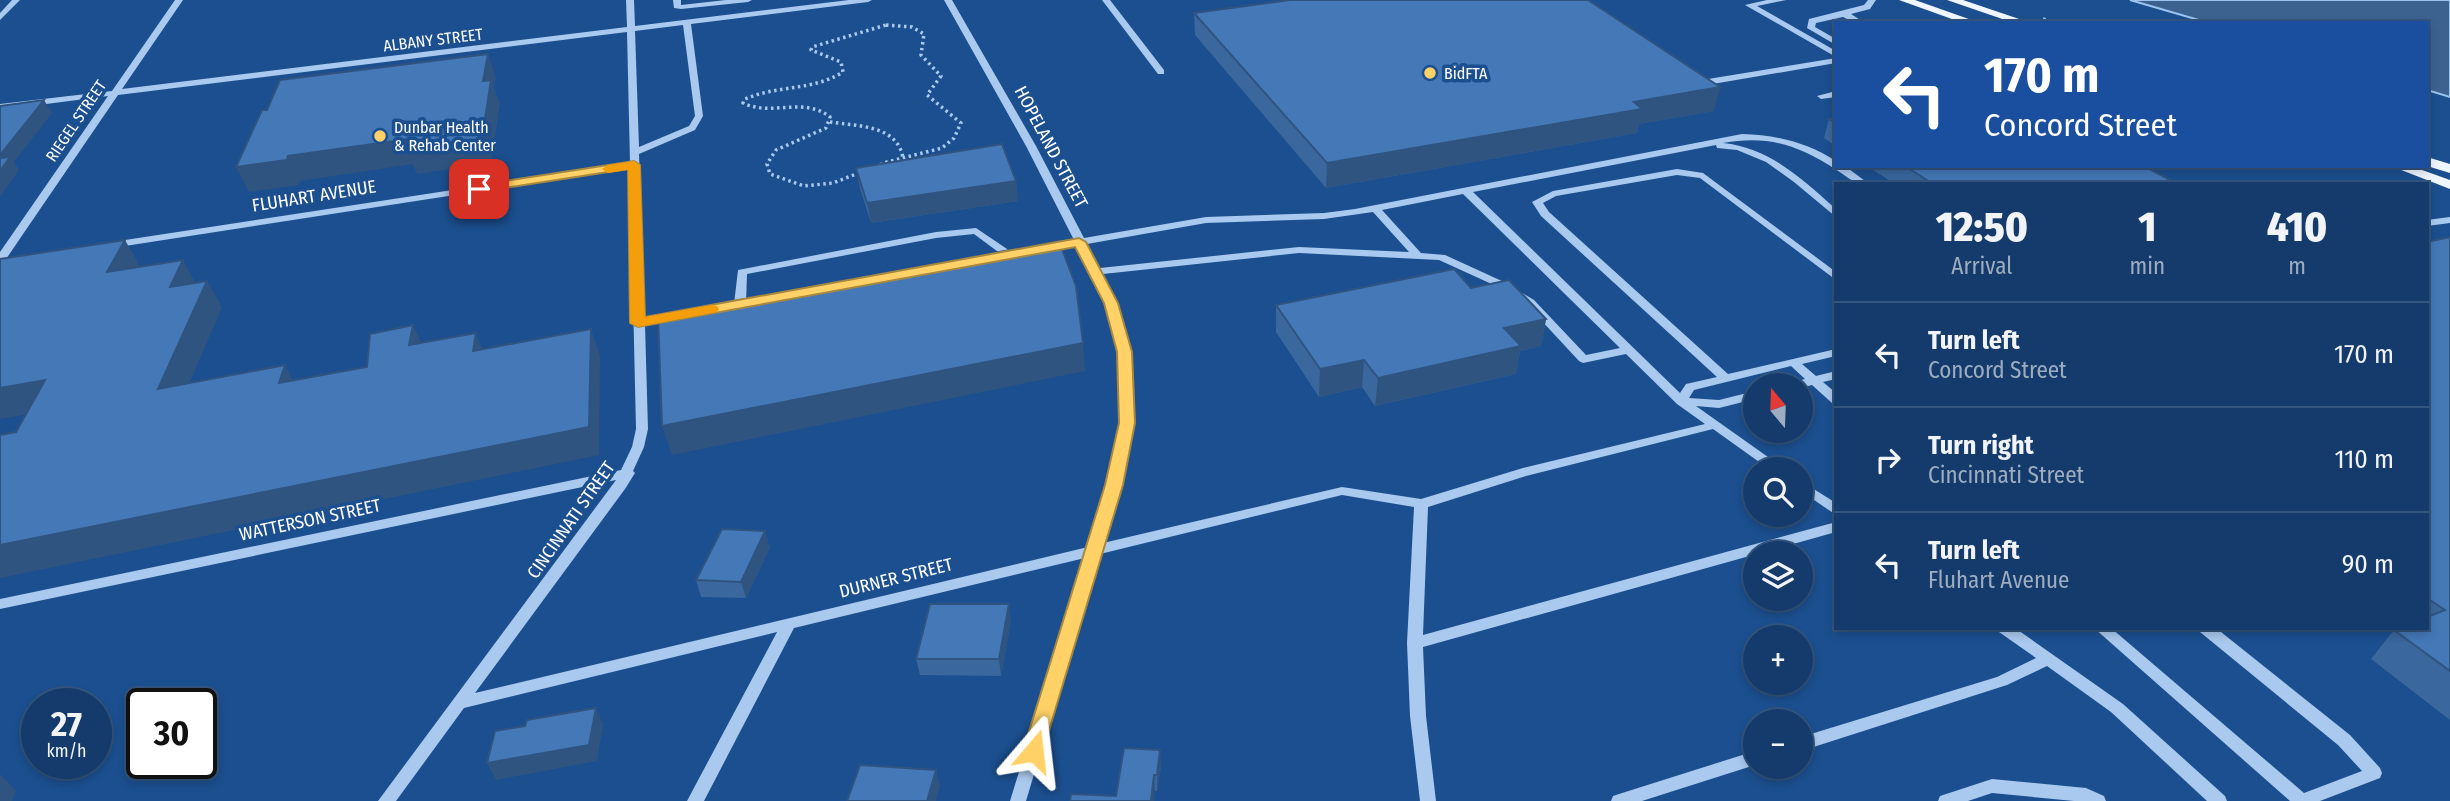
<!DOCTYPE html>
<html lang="en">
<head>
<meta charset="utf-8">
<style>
  :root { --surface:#143b6b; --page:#1d4271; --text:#f1f3f6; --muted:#9dadc1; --line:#33557e }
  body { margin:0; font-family:"Fira Sans Condensed",sans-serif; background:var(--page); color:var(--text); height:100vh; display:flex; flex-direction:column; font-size:26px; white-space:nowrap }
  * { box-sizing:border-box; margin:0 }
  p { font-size:23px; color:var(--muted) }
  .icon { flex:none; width:38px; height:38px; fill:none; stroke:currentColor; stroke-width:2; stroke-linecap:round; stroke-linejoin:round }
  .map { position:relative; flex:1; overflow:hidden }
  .panel { position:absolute; left:1834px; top:182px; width:595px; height:448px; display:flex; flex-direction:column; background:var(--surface); border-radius:0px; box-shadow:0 4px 10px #0003,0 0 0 2px var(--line) }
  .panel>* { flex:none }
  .guide { position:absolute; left:1834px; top:21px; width:595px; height:147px; border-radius:0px; box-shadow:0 4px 10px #0003,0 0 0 2px var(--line); background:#1a4fa0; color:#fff; overflow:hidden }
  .needle { width:46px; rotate:341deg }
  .fabs { position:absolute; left:1743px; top:373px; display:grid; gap:14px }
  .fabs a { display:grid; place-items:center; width:70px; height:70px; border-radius:50%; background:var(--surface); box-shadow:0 4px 10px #0003,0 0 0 2px var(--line); font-size:35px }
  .speed { position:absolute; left:21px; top:688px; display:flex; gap:14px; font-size:35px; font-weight:700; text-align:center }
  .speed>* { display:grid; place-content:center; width:91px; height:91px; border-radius:50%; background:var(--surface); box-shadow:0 4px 10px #0003,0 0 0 2px var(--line); line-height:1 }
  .speed small { font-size:18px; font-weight:400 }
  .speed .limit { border:4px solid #111; border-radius:10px; background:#fff; color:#111 }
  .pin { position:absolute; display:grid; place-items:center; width:60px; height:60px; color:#fff; margin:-30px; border-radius:14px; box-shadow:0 4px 10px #0006 }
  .me { position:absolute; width:77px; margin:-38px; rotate:17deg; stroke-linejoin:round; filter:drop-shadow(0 0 5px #0008) }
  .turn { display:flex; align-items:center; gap:24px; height:147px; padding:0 35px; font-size:32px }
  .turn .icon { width:91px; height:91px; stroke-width:2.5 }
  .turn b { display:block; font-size:49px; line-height:60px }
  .eta { display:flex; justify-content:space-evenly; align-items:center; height:119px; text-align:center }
  .eta b { font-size:42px; font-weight:800; line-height:49px }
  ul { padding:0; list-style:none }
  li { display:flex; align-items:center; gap:21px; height:105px; padding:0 35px; border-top:2px solid var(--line) }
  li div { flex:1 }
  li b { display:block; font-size:26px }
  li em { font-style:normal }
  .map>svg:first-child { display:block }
  .water { fill:#3c6290; stroke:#9cc4f0; stroke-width:2 }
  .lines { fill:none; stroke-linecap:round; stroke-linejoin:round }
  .path { stroke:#a9c9ee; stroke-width:3.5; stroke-dasharray:2.5 3.5; stroke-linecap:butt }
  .minor { fill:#a9c9ee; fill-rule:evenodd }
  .major { fill:#f0f6ff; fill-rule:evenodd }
  .wall { fill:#3a679d }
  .shaded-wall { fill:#305480 }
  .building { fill:#4478b7; stroke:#305480; stroke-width:2 }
  .route { fill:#ffd166; stroke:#a68842; stroke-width:2 }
  .slow { fill:#f59e0b }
  .poi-dot { fill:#ffd166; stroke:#1b4f8f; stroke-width:2.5 }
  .labels { text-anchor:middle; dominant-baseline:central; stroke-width:7; stroke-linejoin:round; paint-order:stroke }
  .far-street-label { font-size:16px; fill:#fff; stroke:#1b4f8f }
  .far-poi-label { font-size:16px; fill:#fff; stroke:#1b4f8f; text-anchor:start }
  .street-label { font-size:18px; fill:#fff; stroke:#1b4f8f }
</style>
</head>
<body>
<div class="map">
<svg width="2450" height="801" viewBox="0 0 2450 801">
  <rect width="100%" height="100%" fill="#1b4f8f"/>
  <!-- water -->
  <path class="water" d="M2130 0H2450V97L2427 90V23H2209Z"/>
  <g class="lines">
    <!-- path -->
    <path class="path" d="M2043 19 2056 23
      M886 25 912 27 924 34 921 55 941 76 927 95 961 123 954 138 942 148 887 162 833 183 804 186 770 174 767 164 776 150 826 128 830 117C803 96 772 117 743 103L745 99C777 85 813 91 843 72L841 62 811 50 812 47Z
      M830 122C857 126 899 125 903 159"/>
    <!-- minor -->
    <path class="minor" d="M12 0H20L0 20V13Z
      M175 0H183L122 89 627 27 626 0H634L635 26 849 0H872L868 2 691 24 703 116 695 130 639 154 645 318 672 314 678 317 676 319 645 325 648 429 644 447 633 471 635 473 625 489 475 693 1088 547C1096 520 1107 492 1113 464 1125 413 1123 353 1105 304 1097 283 1087 265 1077 245L1044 251 1039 248 1044 245 1074 240 1026 146 944 0H952L1036 146 1084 238 1206 217 1324 213 1355 209 1742 134C1777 135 1806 142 1836 161V166H1845L1869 184C1853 184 1848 177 1835 169 1798 145 1768 135 1723 143 1770 148 1801 178 1836 209V217L1794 182 1766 162 1737 150 1717 148 1716 145 1473 192 1680 393 1686 384 1717 377 1541 216 1532 202 1553 191 1677 169 1703 173 1836 272V280L1700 178 1677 175 1556 196 1543 203 1549 212 1728 374 1836 349V356L1802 364 1816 376 1836 371V379L1823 382 1836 393V404L1832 403 1812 385 1801 388V385H1791L1793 382 1805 379 1791 366 1694 390 1689 398 1719 400 1755 391V399L1719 408 1696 406 1785 469H1769L1713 429 1526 476 1428 507 1423 635 1836 522V532L1423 647 1426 716 1436 801H1420L1410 716 1407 643 1414 507 1342 495 1100 554 1026 801H1010L1085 558 794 628 704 801H687L777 632 464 708 396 801H378L616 480 0 609V599L621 470 632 447 636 429 630 168 112 248 107 245 112 242 630 163 627 32 118 95 4 262 0 263V252L108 96 0 110V104L112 91ZM683 25 695 116 689 126 639 147 635 31ZM1463 194 1620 348 1586 355 1534 300 1504 282 1445 255 1421 253 1382 210ZM1373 212 1409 252 1299 247 1100 268 1087 244 1206 223 1324 219ZM1299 253 1439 260 1496 286 1526 304 1579 361 1583 363 1626 354 1677 404 1705 424 1523 468 1421 499 1342 487 1103 543C1111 518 1120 492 1126 465 1141 403 1133 331 1103 274Z
      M673 0H681V5L726 0H752L748 2 681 9 674 8Z
      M1102 0H1110L1164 70V74H1158Z
      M1767 0H1786L1757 6 1836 51V57L1745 5Z
      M1868 0H1876L1870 9 1851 14 1865 23H1855L1843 17 1816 23 1815 27 1836 39V45L1807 28 1809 19 1864 5Z
      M1836 58V63L1701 86 1693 81 1697 78 1702 80Z
      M1836 91V97L1821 99 1817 96Z
      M2450 217V223L2427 226V220Z
      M976 228 1013 253 1014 255 1013 257H1005L974 234 936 238 747 274 746 304 740 307 734 304 738 270 936 232Z
      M1801 481 1836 503V515L1801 491Z
      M1997 628H2015L2123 704 2225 796 2227 801H2207L2111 712 2047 666 2007 685 1801 751V737L1997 677 2036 658 1999 632Z
      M2094 628H2111L2304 793 2362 771 2338 745 2200 632 2198 628H2216L2350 735 2380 768 2382 773 2380 778 2320 801H2290Z
      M1755 751V765L1642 801H1611L1613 796 1619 794Z
      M1992 779 2086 788 2104 796 2106 801H2074L1992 793 1968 801H1938L1940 796Z"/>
    <!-- major -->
    <path class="major" d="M1899 0H1915L1980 23H1963Z
      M1947 0H1963L2031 23H2014Z
      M2427 157 2450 164V173L2427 166Z
      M2391 166H2411L2450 180V189Z"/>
  </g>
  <!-- wall -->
  <path class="wall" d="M1194 13 1714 111 1639 124 1637 133 1326 188 1195 35Z
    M1836 118V146L1824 138 1829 119Z
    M1867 166H2144L2173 184H1895Z
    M856 168 1018 201 871 223 860 188Z
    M2450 237V720L2371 659 2394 630 2427 628V242Z
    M1471 288 1546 319 1541 346 1520 351 1516 374 1375 406 1362 387 1319 397 1276 332V305Z
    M770 547 746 598 701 597 696 580Z
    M1011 620 1001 676 920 675 916 659Z
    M1161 766 1157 791 1116 796Z"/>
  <!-- shaded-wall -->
  <path class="shaded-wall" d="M488 54 496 77 494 88 500 103 491 163 417 174 413 164 300 181 299 185 249 192 236 167 288 156 483 81Z
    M1720 87 1714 111 1639 124 1637 133 1326 188 1327 163 1634 102Z
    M44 100 52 113 14 162 19 170 0 197V155Z
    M1016 181 1018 201 871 223 867 203Z
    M125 240 140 266 123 298 107 272Z
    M183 260 197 286 170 287Z
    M207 281 222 307 175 417 158 389Z
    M1546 319 1541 346 1520 351 1516 374 1375 406 1378 378 1504 328Z
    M413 325 426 352 409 345Z
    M591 329 600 356 599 455 0 578V545Z
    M476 333 487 360 473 351Z
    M1083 343 1085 371 672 455 662 426Z
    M1364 360 1362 387 1319 397 1320 369Z
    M285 365 299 393 279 383Z
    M45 380 64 408 0 419V388Z
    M765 531 770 547 746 598 741 582Z
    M1009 604 1011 620 1001 676 999 659Z
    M596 708 603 724 597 761 496 780 487 763Z
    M1160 750 1161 766 1157 791V775Z
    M936 770 940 786 936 801H927Z
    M0 774 16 791 12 801H0Z
    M1154 775 1155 791 1154 801H1151Z"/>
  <!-- building -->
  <path class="building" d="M1290 0H1588L1720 87 1634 102 1642 109 1327 163 1194 13Z
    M488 54 483 81 491 80 482 139 406 150 409 139 288 156 287 160 236 167 262 110H267L280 80Z
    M44 100 0 155V106Z
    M1836 118V123L1829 119Z
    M1002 144 1016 181 867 203 856 168Z
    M10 157 0 171V158Z
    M1905 166H2144L2174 182 2167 184H1933Z
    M2450 237V671L2394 630 2397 628H2427V617L2445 610 2427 598V242Z
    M125 240 107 272 183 260 170 287 207 281 158 389 285 365 279 383 367 367 370 334 413 325 409 345 476 333 473 351 591 329 589 427 0 545V435L16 432 45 380 0 388V259Z
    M1059 241 1076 286 1083 343 662 426 658 315Z
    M1454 269 1471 288 1509 280 1546 319 1504 328 1521 346 1378 378 1364 360 1320 369 1276 305Z
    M722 529 765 531 741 582 696 580Z
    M930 604H1009L999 659H916Z
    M596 708 589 745 487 763 495 731 525 726 527 720Z
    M1124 748 1160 750 1157 775H1154L1151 801H1070L1071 794 1116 796Z
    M860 765 936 770 927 801H847Z"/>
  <!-- route -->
  <path class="route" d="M634 161 640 165 645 317 1079 238 1086 242 1118 303 1132 352 1135 423 1123 485 1041 757 1034 759 1026 757 1023 751 1105 485 1119 423 1117 352 1104 303 1075 247 638 327 630 323 628 169 479 192 473 189 479 185Z"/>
  <!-- slow -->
  <path class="slow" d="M634 161 640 165 645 317 712 305 717 306 719 309 717 312 638 327 630 323 628 170 608 173 602 169 608 165Z"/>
  <!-- markers -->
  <g class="poi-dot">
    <circle cx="1430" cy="73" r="7"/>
    <circle cx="380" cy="136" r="7"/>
  </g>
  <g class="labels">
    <!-- far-street labels -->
    <g class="far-street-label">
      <text transform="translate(433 40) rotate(-7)">ALBANY STREET</text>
      <text transform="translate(76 121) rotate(-56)">RIEGEL STREET</text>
    </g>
    <!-- far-poi labels -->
    <g class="far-poi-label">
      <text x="1444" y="73">BidFTA</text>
      <text x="394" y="127">Dunbar Health<tspan x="394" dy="18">&amp; Rehab Center</tspan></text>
    </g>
    <!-- street labels -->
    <g class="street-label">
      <text transform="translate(1051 147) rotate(62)">HOPELAND STREET</text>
      <text transform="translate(314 196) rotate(-9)">FLUHART AVENUE</text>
      <text transform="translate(310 520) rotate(-12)">WATTERSON STREET</text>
      <text transform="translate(571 520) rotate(-55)">CINCINNATI STREET</text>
      <text transform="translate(896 578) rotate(-14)">DURNER STREET</text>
    </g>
  </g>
</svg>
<div class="fabs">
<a><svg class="needle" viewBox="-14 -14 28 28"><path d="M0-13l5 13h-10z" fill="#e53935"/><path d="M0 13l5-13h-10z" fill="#9dadc1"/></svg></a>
<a><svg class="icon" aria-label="search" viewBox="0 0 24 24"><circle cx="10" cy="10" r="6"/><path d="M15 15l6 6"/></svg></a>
<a><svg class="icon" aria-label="layers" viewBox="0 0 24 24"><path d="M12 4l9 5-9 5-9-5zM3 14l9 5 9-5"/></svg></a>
<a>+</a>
<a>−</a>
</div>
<div class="speed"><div>27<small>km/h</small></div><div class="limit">30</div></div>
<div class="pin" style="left:479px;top:189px;background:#d93025"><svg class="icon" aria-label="arrive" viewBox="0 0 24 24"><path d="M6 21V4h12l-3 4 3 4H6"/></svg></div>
<svg class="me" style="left:1034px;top:751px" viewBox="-20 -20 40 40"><path d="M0-17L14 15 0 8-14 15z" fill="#ffd166" stroke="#fff" stroke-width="4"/></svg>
<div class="guide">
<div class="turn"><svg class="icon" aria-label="left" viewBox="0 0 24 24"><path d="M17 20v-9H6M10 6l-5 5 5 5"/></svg><div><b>170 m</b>Concord Street</div></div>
</div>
<section class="panel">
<div class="eta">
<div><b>12:50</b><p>Arrival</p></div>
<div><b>1</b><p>min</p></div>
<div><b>410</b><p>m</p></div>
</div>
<ul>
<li><svg class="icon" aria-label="left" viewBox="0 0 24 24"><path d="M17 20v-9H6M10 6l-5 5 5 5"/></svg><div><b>Turn left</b><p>Concord Street</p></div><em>170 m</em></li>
<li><svg class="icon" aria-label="right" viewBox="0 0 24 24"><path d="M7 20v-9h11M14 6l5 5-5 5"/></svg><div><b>Turn right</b><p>Cincinnati Street</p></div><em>110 m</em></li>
<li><svg class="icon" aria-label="left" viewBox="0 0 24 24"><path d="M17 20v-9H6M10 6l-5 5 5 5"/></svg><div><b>Turn left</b><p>Fluhart Avenue</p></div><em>90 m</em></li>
</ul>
</section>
</div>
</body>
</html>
